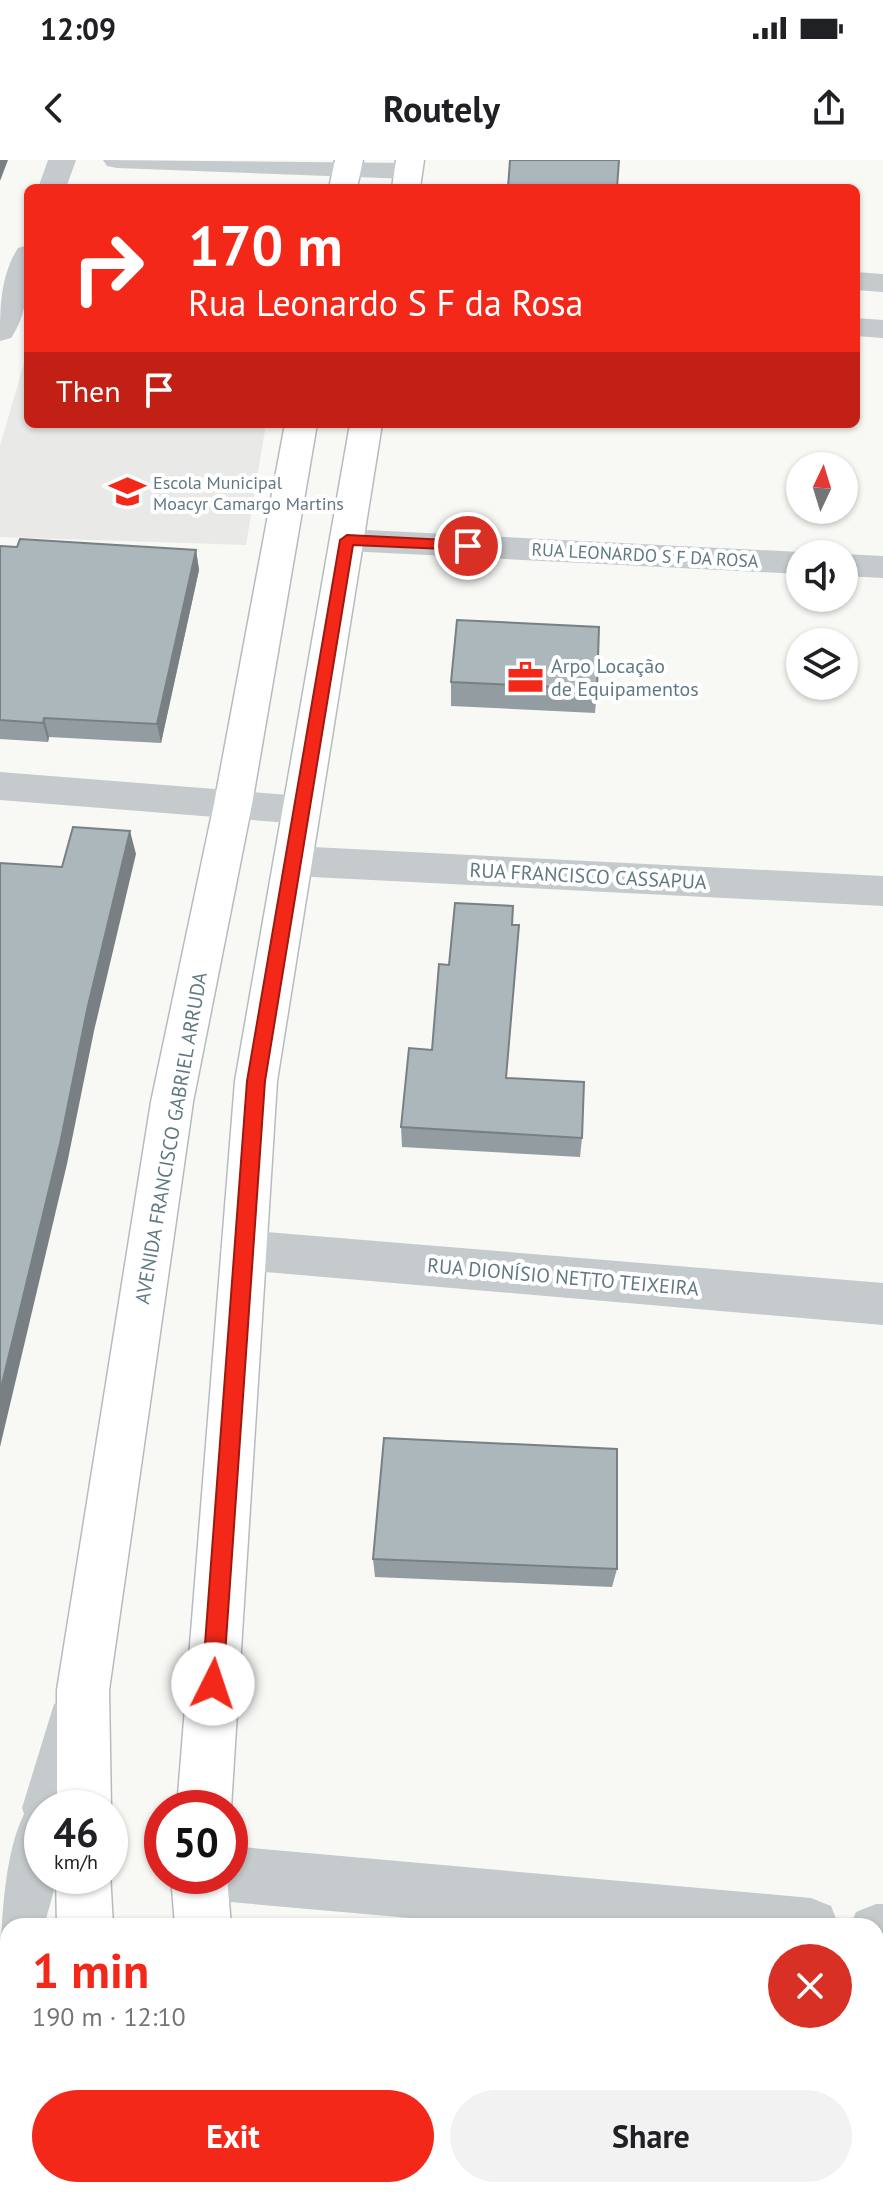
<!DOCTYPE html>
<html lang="en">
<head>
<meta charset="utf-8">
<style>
  :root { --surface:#fff; --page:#f2f2f2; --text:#202124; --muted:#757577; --accent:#f32819 }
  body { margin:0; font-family:"PT Sans",sans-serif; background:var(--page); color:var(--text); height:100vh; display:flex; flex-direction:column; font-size:30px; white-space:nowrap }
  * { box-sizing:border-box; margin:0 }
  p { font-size:26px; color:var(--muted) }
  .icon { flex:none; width:44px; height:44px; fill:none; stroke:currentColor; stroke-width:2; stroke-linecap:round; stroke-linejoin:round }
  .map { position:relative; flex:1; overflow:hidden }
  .drawer { position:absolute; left:0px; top:1758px; width:884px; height:280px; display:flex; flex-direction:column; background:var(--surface); border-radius:24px 24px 0 0; box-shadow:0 2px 6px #0004 }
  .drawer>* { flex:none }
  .top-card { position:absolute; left:24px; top:24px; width:836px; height:244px; border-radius:12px; box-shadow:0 2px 6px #0004; background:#f32819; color:#fff; overflow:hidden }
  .needle { width:52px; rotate:4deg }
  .fabs { position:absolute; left:786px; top:292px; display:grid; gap:16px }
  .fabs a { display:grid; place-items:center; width:72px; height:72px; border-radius:50%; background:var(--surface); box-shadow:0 2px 6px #0004; font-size:40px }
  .speed { position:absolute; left:24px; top:1630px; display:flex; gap:16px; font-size:40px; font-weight:700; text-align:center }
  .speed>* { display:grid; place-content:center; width:104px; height:104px; border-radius:50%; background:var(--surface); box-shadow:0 2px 6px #0004; line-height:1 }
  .speed small { font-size:20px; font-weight:400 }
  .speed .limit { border:12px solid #d22; background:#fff; color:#111 }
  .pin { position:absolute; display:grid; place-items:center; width:68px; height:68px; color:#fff; margin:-34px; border:4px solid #fff; border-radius:50%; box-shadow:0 2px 8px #0007 }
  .me { position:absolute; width:88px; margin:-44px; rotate:4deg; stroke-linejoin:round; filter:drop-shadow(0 0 6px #0008) }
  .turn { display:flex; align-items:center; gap:28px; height:168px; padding:0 32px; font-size:36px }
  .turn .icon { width:104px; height:104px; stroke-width:2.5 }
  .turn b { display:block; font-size:56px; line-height:68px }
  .then { display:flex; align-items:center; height:76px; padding:0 32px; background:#0003; gap:16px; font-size:30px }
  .round { display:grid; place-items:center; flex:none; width:84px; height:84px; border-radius:42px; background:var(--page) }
  .summary { display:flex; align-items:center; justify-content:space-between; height:136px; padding:0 32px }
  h1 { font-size:48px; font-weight:700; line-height:60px; color:var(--accent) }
  .button { display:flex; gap:16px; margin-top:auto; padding:16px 32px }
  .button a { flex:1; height:92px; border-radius:48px; background:var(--accent); color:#fff; font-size:32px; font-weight:700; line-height:92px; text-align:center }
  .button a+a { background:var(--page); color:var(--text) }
  .status { display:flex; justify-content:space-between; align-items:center; height:56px; padding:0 40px; background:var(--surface); direction:ltr }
  .status svg { height:22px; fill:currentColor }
  header { display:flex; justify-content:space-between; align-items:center; height:104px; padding:0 32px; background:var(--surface); font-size:36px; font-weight:700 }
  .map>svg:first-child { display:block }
  .built { fill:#e9e9e8 }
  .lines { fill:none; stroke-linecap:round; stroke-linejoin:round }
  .major-casing { stroke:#b5bcbf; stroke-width:3 }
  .path { stroke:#bec2c3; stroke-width:6; stroke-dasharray:5 5; stroke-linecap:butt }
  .minor { fill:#c5cacd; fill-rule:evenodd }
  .major { fill:#fff; fill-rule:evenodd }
  .wall { fill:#939da1 }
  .shaded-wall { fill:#788083 }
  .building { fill:#abb7bb; stroke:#788083; stroke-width:2 }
  .route { fill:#f32819; stroke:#9e1a10; stroke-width:2 }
  .labels { text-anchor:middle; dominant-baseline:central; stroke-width:8; stroke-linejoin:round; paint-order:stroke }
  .far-poi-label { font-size:18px; fill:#607983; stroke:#fff; text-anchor:start }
  .far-street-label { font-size:18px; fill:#607983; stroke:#fff }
  .poi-label { font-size:20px; fill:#607983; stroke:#fff; text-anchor:start }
  .street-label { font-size:20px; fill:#607983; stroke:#fff }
</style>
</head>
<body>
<div class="status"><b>12:09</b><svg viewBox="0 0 49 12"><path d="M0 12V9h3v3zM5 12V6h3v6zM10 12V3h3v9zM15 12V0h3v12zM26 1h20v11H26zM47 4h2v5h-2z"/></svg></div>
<header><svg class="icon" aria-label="back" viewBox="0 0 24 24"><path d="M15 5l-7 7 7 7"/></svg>Routely<svg class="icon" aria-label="share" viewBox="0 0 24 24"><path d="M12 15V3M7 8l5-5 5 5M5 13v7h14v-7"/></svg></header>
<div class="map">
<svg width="883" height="2038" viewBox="0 0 883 2038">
  <rect width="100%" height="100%" fill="#f8f8f5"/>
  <!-- built -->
  <path class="built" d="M28 189V264H266L246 385 0 377V286Z"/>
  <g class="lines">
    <defs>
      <path id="major" d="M335 0H363L357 28H329Z
        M396 0H424L420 28H392Z
        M285 264H317L252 644 193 942 109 1530 111 1648 110 1650V1648H57V1530L151 942 214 644Z
        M350 264H382L277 921 231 1648 230 1650V1648H177L235 921Z
        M110 1712 113 1766H57L56 1716H110Z
        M171 1716H227L231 1766H175Z
        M57 2030H117V2038H57Z
        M194 2030H254L255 2038H195Z"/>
    </defs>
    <!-- major casing -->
    <use href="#major" class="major-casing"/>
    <!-- path -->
    <path class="path" d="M155 1693 158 1668"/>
    <!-- minor -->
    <path class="minor" d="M48 0H76L66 28H38Z
      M103 0 409 3 419 5 423 11 419 17 409 19 117 8 107 6Z
      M28 85C28 117 30 151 11 178L0 181C0 149 0 116 18 88Z
      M856 112 883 114V132L856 130Z
      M856 158 883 160V178L856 176Z
      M347 369 800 392 809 394H800V414L347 391 335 388 330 380 335 372Z
      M843 394H844L883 396V418L844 416Z
      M0 612 302 636 315 640 321 650 315 660 302 664 0 640Z
      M293 686 883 716V746L293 716 279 711 274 701 279 691Z
      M243 1070 883 1123V1165L243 1110 227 1104 220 1090 227 1076Z
      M73 1537 92 1544 99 1563 76 1648H42V1716H58L44 1766H8V1848L0 1851C0 1794 0 1702 24 1654L22 1648 54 1544Z
      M230 1686 811 1738 831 1746 839 1766H501L230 1742 211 1733 203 1716H230Z
      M876 1744H883V1800H876V1766H850L856 1752Z
      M0 1979 8 1981V2030H30L15 2038H0Z"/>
    <!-- major -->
    <use href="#major" class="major"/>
  </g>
  <!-- wall -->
  <path class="wall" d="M0 386 196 390 199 410 161 583 49 577 48 582 0 579Z
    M451 522 597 529 595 553 451 546Z
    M432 890 506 918 582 978 580 997 402 987 401 967Z
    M373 1399 617 1409 612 1427 375 1417Z
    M876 1878H883V2013L876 2012Z"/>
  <!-- shaded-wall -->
  <path class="shaded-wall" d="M0 0H8L0 21Z
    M196 390 199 410 161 583 157 564Z
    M44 558 49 577 48 582 43 563Z
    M130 671 136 694 94 871 67 1004 0 1287V1232L87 850Z"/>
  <!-- building -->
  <path class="building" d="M510 0H619L617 28H508Z
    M20 379 196 390 157 564 44 558 43 563 0 560V386L17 387Z
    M457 460 599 467 597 529 451 522Z
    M73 667 130 671 87 850 60 984 0 1232V703L62 707Z
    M455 743 513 746 512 765H519L506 918 584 922 582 978 401 967 409 888 432 890 439 804 449 805Z
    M384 1278 617 1289V1409L373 1399Z
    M876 1878H883V2003L876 1882Z"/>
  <!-- route -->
  <path class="route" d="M347 375 468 381 475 386 468 390 353 385 265 921 223 1524 220 1532 213 1535 205 1532 202 1524 247 921 340 380Z"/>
  <!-- icons -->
  <defs>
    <symbol id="school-bare" viewBox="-9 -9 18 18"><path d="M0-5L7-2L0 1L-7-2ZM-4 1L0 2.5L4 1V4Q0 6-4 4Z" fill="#f32819" stroke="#fff" stroke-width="2.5" paint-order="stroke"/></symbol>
    <symbol id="office-bare" viewBox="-9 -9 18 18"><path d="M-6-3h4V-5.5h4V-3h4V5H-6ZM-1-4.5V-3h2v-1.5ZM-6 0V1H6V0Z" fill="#f32819" stroke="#fff" stroke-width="2.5" paint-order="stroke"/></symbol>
  </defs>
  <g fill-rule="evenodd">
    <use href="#school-bare" x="102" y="306" width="51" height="51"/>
    <use href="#office-bare" x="500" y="492" width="51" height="51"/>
  </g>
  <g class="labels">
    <!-- far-poi labels -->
    <g class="far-poi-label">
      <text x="153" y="322">Escola Municipal<tspan x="153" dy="21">Moacyr Camargo Martins</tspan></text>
    </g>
    <!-- far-street labels -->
    <g class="far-street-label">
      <text transform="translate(645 395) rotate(3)">RUA LEONARDO S F DA ROSA</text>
    </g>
    <!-- poi labels -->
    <g class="poi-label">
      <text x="551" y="506">Arpo Locação<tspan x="551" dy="23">de Equipamentos</tspan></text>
    </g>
    <!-- street labels -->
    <g class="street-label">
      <text transform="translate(588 716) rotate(3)">RUA FRANCISCO CASSAPUA</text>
      <text transform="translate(171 978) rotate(-80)">AVENIDA FRANCISCO GABRIEL ARRUDA</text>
      <text transform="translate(563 1117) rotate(5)">RUA DIONÍSIO NETTO TEIXEIRA</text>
    </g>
  </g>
</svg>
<div class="fabs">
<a><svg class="needle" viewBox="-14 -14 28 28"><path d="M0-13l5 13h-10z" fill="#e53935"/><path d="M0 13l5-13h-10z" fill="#757577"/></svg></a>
<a><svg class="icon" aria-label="sound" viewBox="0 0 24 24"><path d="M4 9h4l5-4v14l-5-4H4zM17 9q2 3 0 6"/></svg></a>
<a><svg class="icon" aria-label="layers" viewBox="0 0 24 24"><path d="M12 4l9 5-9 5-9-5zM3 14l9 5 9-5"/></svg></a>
</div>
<div class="speed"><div>46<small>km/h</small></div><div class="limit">50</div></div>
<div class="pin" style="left:468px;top:386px;background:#d93025"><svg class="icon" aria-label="arrive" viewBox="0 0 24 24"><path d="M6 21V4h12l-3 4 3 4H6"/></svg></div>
<svg class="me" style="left:213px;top:1524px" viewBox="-20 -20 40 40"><circle r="19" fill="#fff"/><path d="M0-13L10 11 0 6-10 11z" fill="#f32819"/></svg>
<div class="top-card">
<div class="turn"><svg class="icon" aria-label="right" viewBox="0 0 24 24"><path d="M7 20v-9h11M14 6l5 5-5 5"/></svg><div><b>170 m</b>Rua Leonardo S F da Rosa</div></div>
<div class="then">Then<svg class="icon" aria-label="arrive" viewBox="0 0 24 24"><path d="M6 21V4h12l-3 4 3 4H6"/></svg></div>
</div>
<section class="drawer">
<div class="summary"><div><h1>1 min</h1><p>190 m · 12:10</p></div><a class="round" style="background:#d93025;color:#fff"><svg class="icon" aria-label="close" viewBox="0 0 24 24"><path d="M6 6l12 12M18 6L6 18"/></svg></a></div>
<div class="button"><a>Exit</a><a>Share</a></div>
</section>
</div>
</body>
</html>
